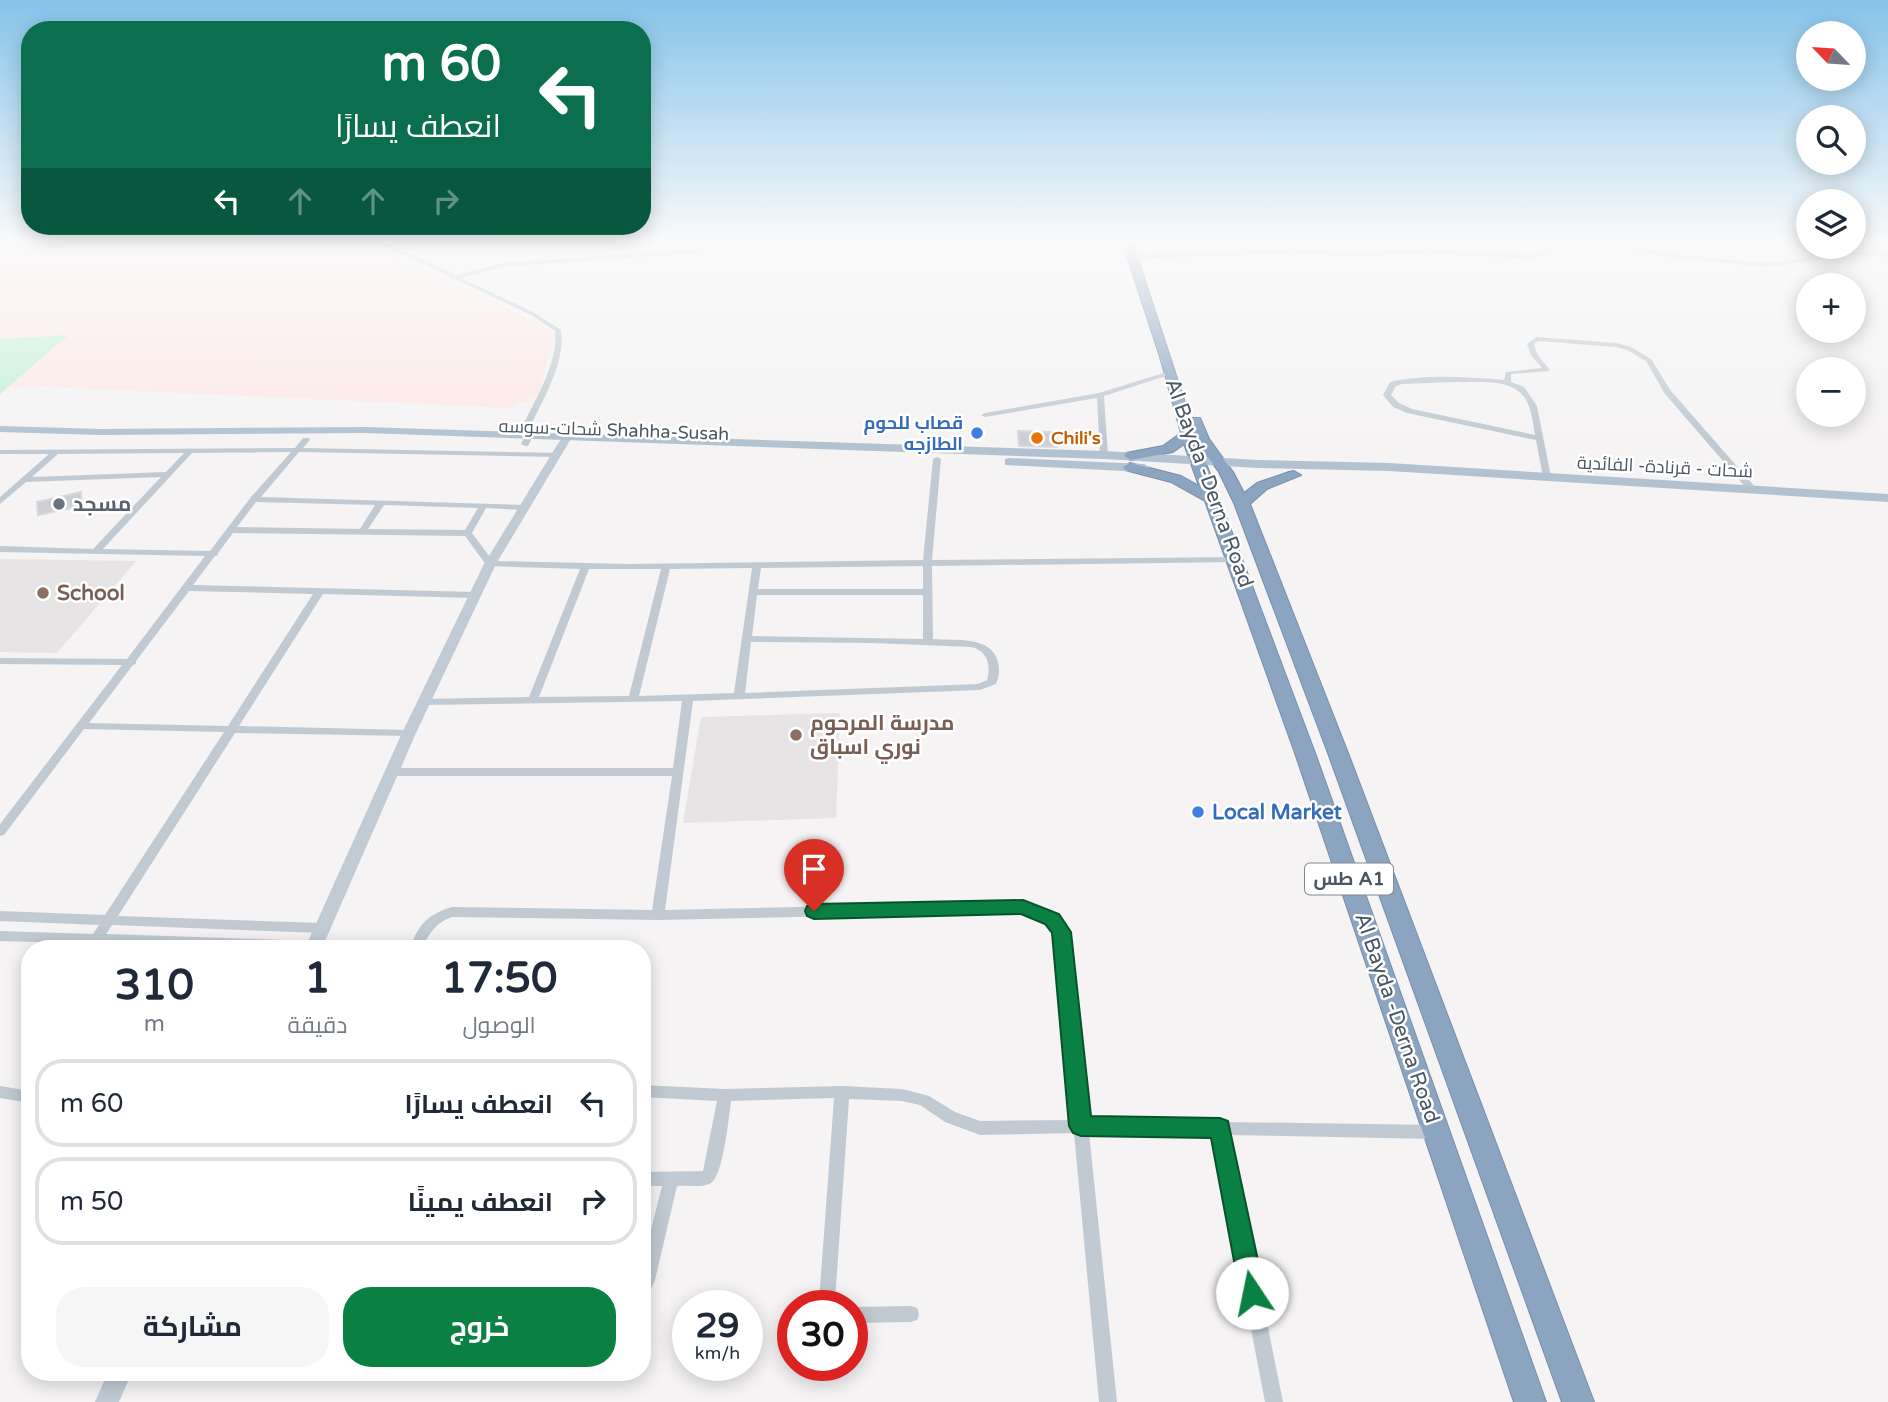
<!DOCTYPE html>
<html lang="ar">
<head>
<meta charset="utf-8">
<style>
  :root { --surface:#fff; --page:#f6f6f7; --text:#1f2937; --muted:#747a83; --line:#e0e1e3; --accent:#0b8043 }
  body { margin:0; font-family:"Varela Round",Cairo,sans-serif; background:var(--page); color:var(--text); direction:rtl; height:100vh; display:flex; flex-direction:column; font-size:26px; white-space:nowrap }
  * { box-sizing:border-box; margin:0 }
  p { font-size:23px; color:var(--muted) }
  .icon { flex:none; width:38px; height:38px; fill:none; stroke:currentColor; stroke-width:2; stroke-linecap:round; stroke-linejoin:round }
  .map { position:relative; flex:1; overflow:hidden; direction:ltr }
  .sheet { position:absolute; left:21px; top:940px; width:630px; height:441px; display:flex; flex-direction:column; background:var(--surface); border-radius:28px; box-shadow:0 4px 18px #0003; direction:rtl }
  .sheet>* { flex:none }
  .hud { position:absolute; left:21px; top:21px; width:630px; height:214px; border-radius:28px; box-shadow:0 4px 18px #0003; direction:rtl; background:#0b6e4f; color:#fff; overflow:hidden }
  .needle { width:46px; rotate:295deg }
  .buttons { position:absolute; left:1796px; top:21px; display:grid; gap:14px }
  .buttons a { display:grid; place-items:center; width:70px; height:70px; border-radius:50%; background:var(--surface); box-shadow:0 4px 18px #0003; font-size:35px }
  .speed { position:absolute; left:672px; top:1290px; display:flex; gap:14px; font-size:35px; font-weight:700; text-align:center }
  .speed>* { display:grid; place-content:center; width:91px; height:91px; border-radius:50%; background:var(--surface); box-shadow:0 4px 18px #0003; line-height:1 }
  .speed small { font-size:18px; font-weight:400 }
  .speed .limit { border:10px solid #d22; background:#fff; color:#111 }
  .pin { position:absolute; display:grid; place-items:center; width:60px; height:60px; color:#fff; margin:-72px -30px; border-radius:50% 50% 50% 0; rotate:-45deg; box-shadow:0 0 7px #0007 }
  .pin .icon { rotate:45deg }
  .me { position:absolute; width:77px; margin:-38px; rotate:349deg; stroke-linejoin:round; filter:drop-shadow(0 0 5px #0008) }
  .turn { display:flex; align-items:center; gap:24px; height:147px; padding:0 35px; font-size:32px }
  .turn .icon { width:91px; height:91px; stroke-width:2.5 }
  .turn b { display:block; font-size:49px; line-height:60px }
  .lanes { display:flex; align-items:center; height:66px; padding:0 35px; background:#0003; justify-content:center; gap:35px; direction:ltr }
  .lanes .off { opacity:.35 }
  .eta { display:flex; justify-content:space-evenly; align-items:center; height:119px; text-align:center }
  .eta b { font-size:42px; font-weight:700; line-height:49px }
  .primary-button { display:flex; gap:14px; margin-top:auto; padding:14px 35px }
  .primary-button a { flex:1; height:80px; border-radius:28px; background:var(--accent); color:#fff; font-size:28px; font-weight:700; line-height:80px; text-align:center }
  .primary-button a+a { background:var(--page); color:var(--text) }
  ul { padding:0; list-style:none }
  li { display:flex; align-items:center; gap:21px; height:88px; margin:0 14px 10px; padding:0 21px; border:4px solid var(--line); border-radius:28px }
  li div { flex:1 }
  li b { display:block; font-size:26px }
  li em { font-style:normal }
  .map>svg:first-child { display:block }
  .education { fill:#e6e4e5 }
  .medical { fill:#fce8e6 }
  .green { fill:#c3f1d5 }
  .building { fill:#cdcfd5; stroke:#d7d9de; stroke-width:2 }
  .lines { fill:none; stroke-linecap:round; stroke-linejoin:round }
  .highway-casing { stroke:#7690ad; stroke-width:2 }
  .street { fill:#c1cad2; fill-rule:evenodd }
  .secondary { fill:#c1cbd6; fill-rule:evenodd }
  .primary { fill:#b3c2d1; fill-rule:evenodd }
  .highway { fill:#8ba5c1; fill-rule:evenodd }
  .route { fill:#0b8043; stroke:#07532c; stroke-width:2 }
  .shop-dot { fill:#3f7fe0; stroke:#fff; stroke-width:2.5 }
  .food-dot { fill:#e8710a; stroke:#fff; stroke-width:2.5 }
  .worship-dot { fill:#6b7280; stroke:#fff; stroke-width:2.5 }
  .education-dot { fill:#8d6e63; stroke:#fff; stroke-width:2.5 }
  .labels { text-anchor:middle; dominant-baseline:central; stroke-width:5; stroke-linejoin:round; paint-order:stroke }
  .far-shop-label { font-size:18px; font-weight:bold; fill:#366cbe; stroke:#fff; text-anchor:end }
  .far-street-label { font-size:18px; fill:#4a5661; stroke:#fff }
  .far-food-label { font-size:18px; font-weight:bold; fill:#c56008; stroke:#fff; text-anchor:start }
  .shield { fill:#fff; stroke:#808990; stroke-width:2 }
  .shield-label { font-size:19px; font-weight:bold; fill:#4a5661 }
  .street-label { font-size:21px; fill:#4a5661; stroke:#fff }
  .worship-label { font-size:21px; font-weight:bold; fill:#5b616d; stroke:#fff; text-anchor:start }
  .education-label { font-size:21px; font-weight:bold; fill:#785e54; stroke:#fff; text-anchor:start }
  .shop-label { font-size:21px; font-weight:bold; fill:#366cbe; stroke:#fff; text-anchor:start }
</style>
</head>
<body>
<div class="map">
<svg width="1888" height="1402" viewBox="0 0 1888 1402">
  <rect width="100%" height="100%" fill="#f5f3f3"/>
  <!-- education -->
  <path class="education" d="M0 559 136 561 57 653 0 652Z
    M840 713 836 818 683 823 701 717Z"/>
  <!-- medical -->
  <path class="medical" d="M0 244H372L552 330 555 334 537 397 508 408 46 387 7 388 0 394Z"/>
  <!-- green -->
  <path class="green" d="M68 335 0 394V339Z"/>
  <!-- building -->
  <path class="building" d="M1018 431 1056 432 1057 447 1019 446Z
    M81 492 82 506 38 515 37 502Z"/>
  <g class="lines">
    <defs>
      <path id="highway" d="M1123 244H1133L1190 418H1200L1209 439 1233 472 1244 493 1257 483 1289 472 1294 471 1301 475 1267 489 1250 504 1348 753 1594 1402H1562L1328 753 1234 503 1219 472 1199 445 1315 753 1546 1402H1514L1295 753 1205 501 1171 482 1125 470 1123 467 1130 463 1181 476 1199 486 1184 444 1173 452 1131 460 1124 456 1126 453 1163 446 1181 433 1160 357Z"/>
    </defs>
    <!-- highway casing -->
    <use href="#highway" class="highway-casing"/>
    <!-- street -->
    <path class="street" d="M381 244H388L456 275 502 263 696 249 703 247 705 244H711L707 249 697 253 502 267 461 278 535 313 561 330C566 361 543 400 530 427L533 436 528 446H525L521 444 525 436 522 427C535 400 559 361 555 331L531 315 455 279H451L450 277Z
      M1547 244H1553L1548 254 1531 259 1429 253 1355 256 1291 253 1132 259 1129 257 1132 255 1291 249 1355 252 1429 249 1531 255 1544 252Z
      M1592 244H1606L1673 254 1768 263 1847 251 1881 252 1884 254 1881 256 1847 255 1768 267 1673 258Z
      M1536 337 1616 343 1631 347 1651 359 1671 391 1755 487V491H1749L1665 394 1646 361 1627 350 1616 347 1538 341 1534 344 1537 354 1549 369V371L1511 374V382L1524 387 1537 406 1551 477 1547 479 1543 477 1536 440 1407 413 1393 407 1383 395 1390 382C1426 374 1467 377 1504 380L1506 372 1542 368 1531 355 1527 344ZM1455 382C1478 383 1516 377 1527 402 1532 412 1533 424 1535 435L1412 409 1399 403 1391 395 1396 386 1402 384Z
      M1170 371 1174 373 1172 374 1104 396 1108 455 1104 457 1100 455 1097 398 985 417 981 415 985 413 1099 393Z
      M303 438H309L310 440 303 448 559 453V457H556L299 452 261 497 526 505 527 507 523 510 486 508 472 533 493 561 629 564 923 560 933 459 937 457 941 459 932 560 1239 557 1241 559 1239 561 1236 562 932 566 933 639C955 641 991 635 998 662 1000 670 999 677 996 684L980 690 693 701 665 910 1023 902 1057 916 1068 932 1088 1120 1436 1125 1441 1127 1444 1132 1441 1137 1436 1139 1229 1135 1283 1402H1265L1214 1135 1089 1133 1117 1402H1099L1074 1133 980 1135 945 1122 920 1105 902 1101 849 1099 835 1301 837 1306H820L819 1301 834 1098 731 1101C729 1117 723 1176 711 1183 704 1188 686 1185 677 1186L655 1280 648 1296 642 1298V1265L662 1186H642V1172L703 1171 717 1101 642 1097V1085L725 1089 842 1086 902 1089 929 1096 955 1112 980 1121 1073 1120 1056 933 1047 922 1022 912 658 920 452 917C436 922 429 934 422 948H410C418 925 428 914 452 907L652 910 672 776H392L386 772 392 768H673L682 701 424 705 419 702 424 699 529 697 580 569 487 566 465 536 233 533 218 553 217 556H215L193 585 475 592 480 595 475 598 323 594 239 726 409 730 414 733 409 736 235 733 118 916 322 923 327 925 328 928 327 931 322 933 112 925 106 934 314 941 319 942 321 946 319 948H236L0 941V931L93 934 99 925 0 921V911L105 915 224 732 84 729 4 835 0 836V824L122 665 0 664V658L127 659 205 556 0 552V546L93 549 161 477 26 482 0 504V497L49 454H0V450L295 448ZM291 452 251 497 210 551 103 549 192 453ZM184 453 166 472 32 477 58 454ZM256 502 375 505 360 529 237 527ZM384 505 478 508 465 530 368 529ZM923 566V589H758L761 568ZM752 568 734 693 639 696 670 569ZM589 569H661L629 696 539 697ZM189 591 313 594 228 726 89 723 133 665 136 664V661ZM757 595H923V639L752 636ZM751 642 872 643 971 647C988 651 991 665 987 680L978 684 745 693Z
      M0 1086 30 1091V1103L0 1098Z
      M911 1306 917 1308 919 1314 917 1320 911 1322 852 1323V1307Z"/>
    <!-- secondary -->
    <path class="secondary" d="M1863 244H1872L1888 255V260Z
      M567 434 572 437 496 564 416 733 322 948H305L402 733 484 564 562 437Z
      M108 1372H132L119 1402H95Z"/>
    <!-- primary -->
    <path class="primary" d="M0 426 101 429 365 427 1104 451 1258 460 1389 463 1888 494V502L1389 471 1258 468 1104 459 365 433 101 435 0 432Z
      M1009 458 1144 464 1150 468 1144 472 1005 465V459Z"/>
    <!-- highway -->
    <use href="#highway" class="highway"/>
  </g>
  <!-- sky -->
  <linearGradient id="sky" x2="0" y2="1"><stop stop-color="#85c3ea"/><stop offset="0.55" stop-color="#fafafa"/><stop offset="1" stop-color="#fafafa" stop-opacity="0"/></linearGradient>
  <rect width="1888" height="440" fill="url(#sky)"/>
  <!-- route -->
  <path class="route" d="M1023 900 1059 914 1071 932 1091 1116 1220 1118 1228 1121 1265 1293 1261 1301 1252 1305 1244 1301 1240 1293 1211 1138 1081 1136 1073 1133 1069 1126 1052 933 1045 924 1021 914 814 919 807 916 805 911 807 906 814 904Z"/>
  <!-- markers -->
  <g class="shop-dot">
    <circle cx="977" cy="433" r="7"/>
    <circle cx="1198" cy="812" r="7"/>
  </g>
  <circle class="food-dot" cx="1037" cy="438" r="7"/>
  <circle class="worship-dot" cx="59" cy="504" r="7"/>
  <g class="education-dot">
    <circle cx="43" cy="593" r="7"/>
    <circle cx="796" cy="735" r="7"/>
  </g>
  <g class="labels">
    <!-- far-shop labels -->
    <g class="far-shop-label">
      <text x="963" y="423">قصاب للحوم<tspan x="963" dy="21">الطازجه</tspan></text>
    </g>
    <!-- far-street labels -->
    <g class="far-street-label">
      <text transform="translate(614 430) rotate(2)">شحات-سوسه Shahha-Susah</text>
      <text transform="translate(1665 467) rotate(3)">شحات - قرنادة- الفائدية</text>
    </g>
    <!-- far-food labels -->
    <g class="far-food-label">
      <text x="1051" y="438">Chili's</text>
    </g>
    <!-- shield labels -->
    <rect class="shield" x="1305" y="863.5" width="88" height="31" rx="5"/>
    <g class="shield-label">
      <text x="1349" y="879">طس A1</text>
    </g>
    <!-- street labels -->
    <g class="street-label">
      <text transform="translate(1209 483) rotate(70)">Al Bayda -Derna Road</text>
      <text transform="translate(1397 1018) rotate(71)">Al Bayda -Derna Road</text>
    </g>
    <!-- worship labels -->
    <g class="worship-label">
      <text x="73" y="504">مسجد</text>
    </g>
    <!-- education labels -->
    <g class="education-label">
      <text x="57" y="593">School</text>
      <text x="810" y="723">مدرسة المرحوم<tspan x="810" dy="24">نوري اسباق</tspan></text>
    </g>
    <!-- shop labels -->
    <g class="shop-label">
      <text x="1212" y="812">Local Market</text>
    </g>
  </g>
</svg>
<div class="buttons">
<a><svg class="needle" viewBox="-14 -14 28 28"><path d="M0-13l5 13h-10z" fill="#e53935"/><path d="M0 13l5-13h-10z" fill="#747a83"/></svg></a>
<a><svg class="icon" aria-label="search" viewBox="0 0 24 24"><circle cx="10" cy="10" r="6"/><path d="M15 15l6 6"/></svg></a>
<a><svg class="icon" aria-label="layers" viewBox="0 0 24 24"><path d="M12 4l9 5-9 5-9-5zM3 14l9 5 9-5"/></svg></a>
<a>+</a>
<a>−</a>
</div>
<div class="speed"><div>29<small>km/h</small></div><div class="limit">30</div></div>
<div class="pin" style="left:814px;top:911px;background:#d93025"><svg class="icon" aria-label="arrive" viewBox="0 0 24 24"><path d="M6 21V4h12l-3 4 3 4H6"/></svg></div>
<svg class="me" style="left:1252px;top:1293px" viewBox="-20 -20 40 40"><circle r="19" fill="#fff"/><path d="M0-13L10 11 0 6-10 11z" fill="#0b8043"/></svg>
<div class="hud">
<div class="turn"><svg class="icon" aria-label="left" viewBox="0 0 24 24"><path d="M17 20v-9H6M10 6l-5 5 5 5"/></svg><div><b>60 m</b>انعطف يسارًا</div></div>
<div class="lanes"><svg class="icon" aria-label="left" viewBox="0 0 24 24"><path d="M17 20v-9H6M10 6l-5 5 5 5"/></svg><svg class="icon off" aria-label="ahead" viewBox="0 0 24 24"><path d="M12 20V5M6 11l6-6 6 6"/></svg><svg class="icon off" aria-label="ahead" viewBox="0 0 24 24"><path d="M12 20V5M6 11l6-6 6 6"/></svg><svg class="icon off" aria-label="right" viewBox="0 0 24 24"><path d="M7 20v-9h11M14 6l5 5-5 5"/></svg></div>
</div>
<section class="sheet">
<div class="eta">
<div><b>17:50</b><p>الوصول</p></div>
<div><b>1</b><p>دقيقة</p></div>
<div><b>310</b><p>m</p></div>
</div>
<ul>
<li><svg class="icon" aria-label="left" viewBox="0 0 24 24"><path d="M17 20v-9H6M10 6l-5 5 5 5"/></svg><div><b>انعطف يسارًا</b></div><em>60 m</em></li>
<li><svg class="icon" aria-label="right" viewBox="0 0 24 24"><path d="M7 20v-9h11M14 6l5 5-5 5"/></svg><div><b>انعطف يمينًا</b></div><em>50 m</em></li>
</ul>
<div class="primary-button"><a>خروج</a><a>مشاركة</a></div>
</section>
</div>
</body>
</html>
